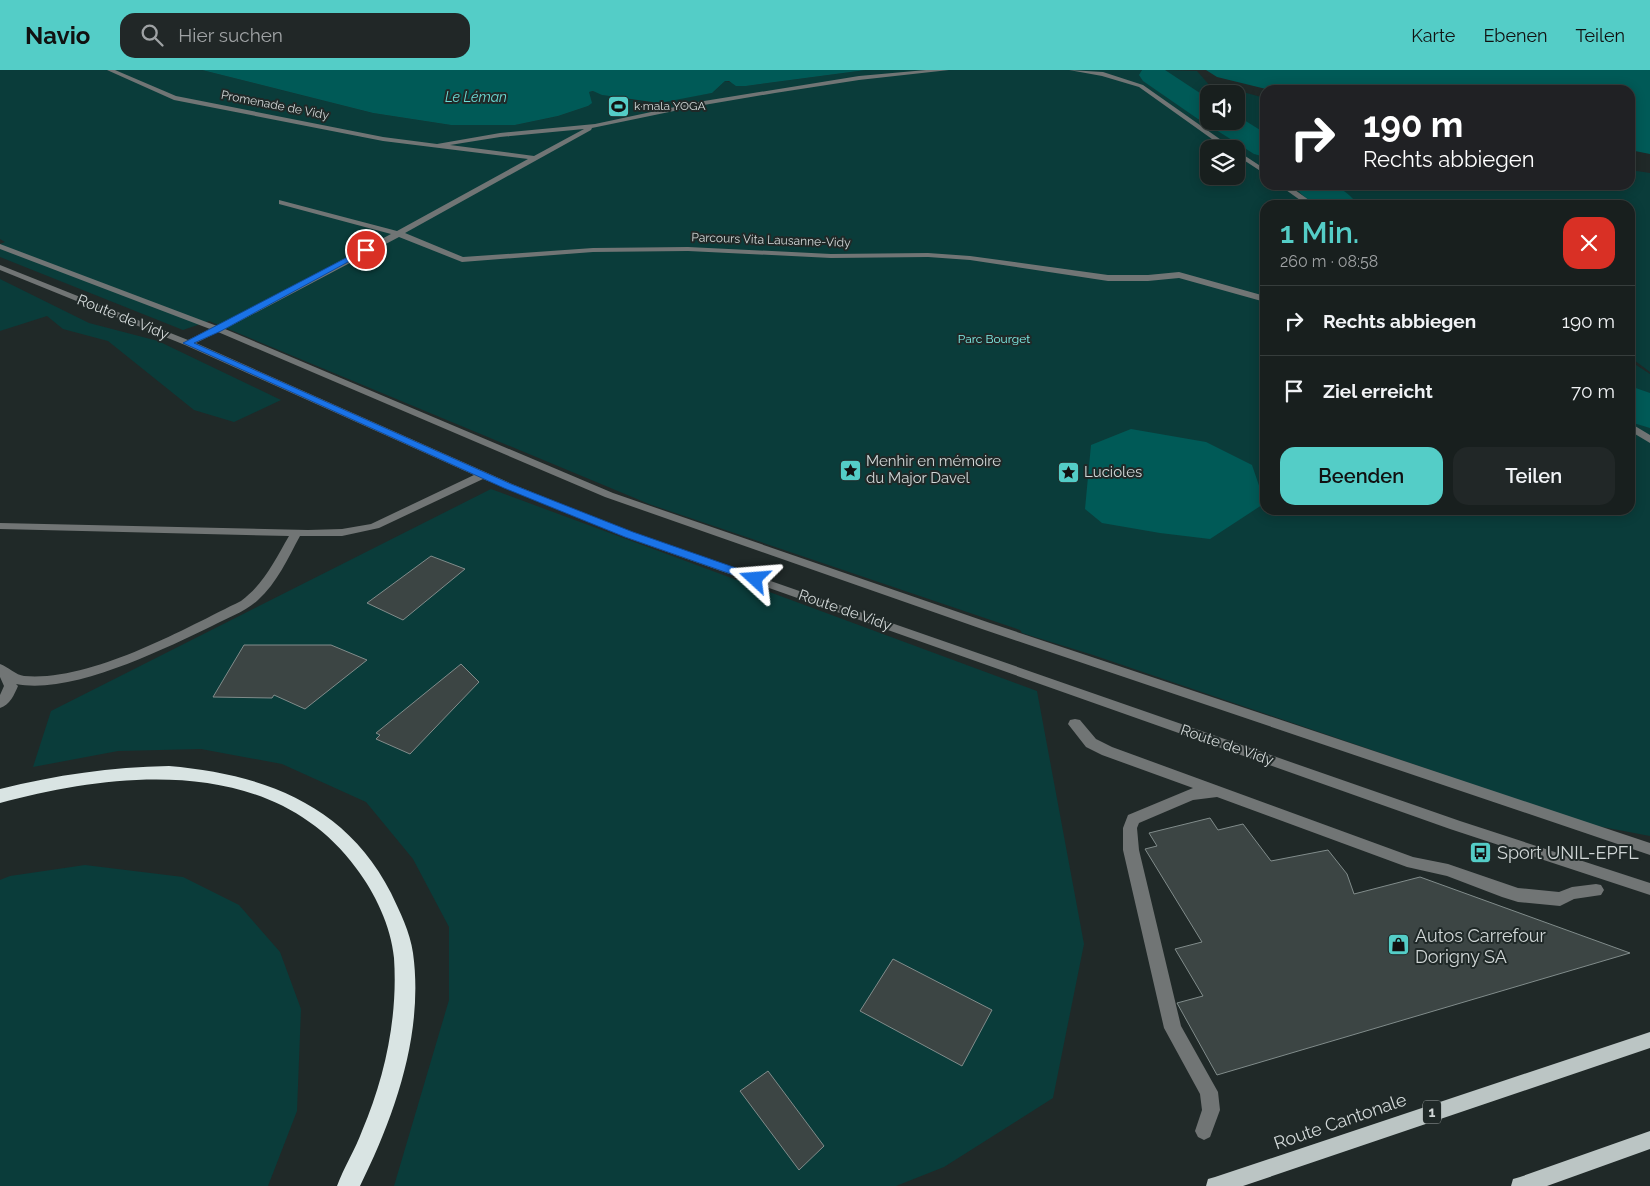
<!DOCTYPE html>
<html lang="de">
<head>
<meta charset="utf-8">
<style>
  :root { --surface:#181f1e; --page:#212727; --text:#f1f3f6; --muted:#9fa2a4; --line:#363d3c; --accent:#54cdc7 }
  body { margin:0; font-family:Raleway,sans-serif; background:var(--page); color:var(--text); height:100vh; display:flex; flex-direction:column; font-size:19px; white-space:nowrap }
  * { box-sizing:border-box; margin:0 }
  p { font-size:16px; color:var(--muted) }
  .icon { flex:none; width:28px; height:28px; fill:none; stroke:currentColor; stroke-width:2; stroke-linecap:round; stroke-linejoin:round }
  .map { position:relative; flex:1; overflow:hidden }
  .drawer { position:absolute; left:1260px; top:130px; width:375px; height:315px; display:flex; flex-direction:column; background:var(--surface); border-radius:15px; box-shadow:0 2px 12px #0003,0 0 0 1px var(--line) }
  .drawer>* { flex:none }
  .banner { position:absolute; left:1260px; top:15px; width:375px; height:105px; border-radius:15px; box-shadow:0 2px 12px #0003,0 0 0 1px var(--line); background:#202124; color:#fff; overflow:hidden }
  .fabs { position:absolute; left:1200px; top:15px; display:grid; gap:10px }
  .fabs a { display:grid; place-items:center; width:45px; height:45px; border-radius:10px; background:var(--surface); box-shadow:0 2px 12px #0003,0 0 0 1px var(--line); font-size:25px }
  .pin { position:absolute; display:grid; place-items:center; width:42px; height:42px; color:#fff; margin:-21px; border:2px solid #fff; border-radius:50%; box-shadow:0 1px 5px #0007 }
  .me { position:absolute; width:55px; margin:-28px; rotate:289deg; stroke-linejoin:round; filter:drop-shadow(0 0 4px #0008) }
  .turn { display:flex; align-items:center; gap:18px; height:105px; padding:0 20px; font-size:22px }
  .turn .icon { width:65px; height:65px; stroke-width:2.5 }
  .turn b { display:block; font-size:35px; line-height:42px }
  .round { display:grid; place-items:center; flex:none; width:52px; height:52px; border-radius:15px; background:var(--page) }
  .summary { display:flex; align-items:center; justify-content:space-between; height:85px; padding:0 20px }
  h1 { font-size:30px; font-weight:600; line-height:38px; color:var(--accent) }
  .button { display:flex; gap:10px; margin-top:auto; padding:10px 20px }
  .button a { flex:1; height:58px; border-radius:15px; background:var(--accent); color:#111; font-size:20px; font-weight:600; line-height:58px; text-align:center }
  .button a+a { background:var(--page); color:var(--text) }
  ul { padding:0; list-style:none }
  li { display:flex; align-items:center; gap:15px; height:70px; padding:0 20px; border-top:1px solid var(--line) }
  li div { flex:1 }
  li b { display:block; font-size:19px }
  li em { font-style:normal }
  header { display:flex; align-items:center; gap:30px; box-sizing:border-box; height:70px; padding:0 25px; background:var(--accent); color:#111 }
  header strong { font-size:24px }
  nav { display:flex; gap:28px; margin-inline-start:auto; font-size:18px }
  .search { width:350px; height:45px; background:var(--page); display:flex; align-items:center; gap:12px; box-sizing:border-box; padding:0 18px; border-radius:15px; color:var(--muted); font-size:19px }
  .map>svg:first-child { display:block }
  .green { fill:#0a3c3a; fill-rule:evenodd }
  .water { fill:#005a57 }
  .lines { fill:none; stroke-linecap:round; stroke-linejoin:round }
  .river { fill:#005a57; fill-rule:evenodd }
  .building { fill:#3c4544; stroke:#818c8b }
  .minor { fill:#717575; fill-rule:evenodd }
  .major { fill:#bbc5c4; fill-rule:evenodd }
  .highway { fill:#d9e4e3; fill-rule:evenodd }
  .route { fill:#1a73e8; stroke:#114b97 }
  .labels { text-anchor:middle; dominant-baseline:central; stroke-width:4; stroke-linejoin:round; paint-order:stroke }
  .far-street-label { font-size:12px; fill:#d1d7d7; stroke:#202928 }
  .far-poi-label { font-size:12px; fill:#d1d7d7; stroke:#202928; text-anchor:start }
  .far-park-label { font-size:12px; fill:#80f0e9; stroke:#202928 }
  .far-water-label { font-size:14px; font-style:italic; fill:#6cdcd6; stroke:#202928 }
  .shield { fill:#202928; stroke:#9ca3a2; stroke-width:1 }
  .shield-label { font-size:14px; font-weight:bold; fill:#d1d7d7 }
  .street-label { font-size:15px; fill:#d1d7d7; stroke:#202928 }
  .poi-label { font-size:15px; fill:#d1d7d7; stroke:#202928; text-anchor:start }
  .near-poi-label { font-size:18px; fill:#d1d7d7; stroke:#202928; text-anchor:start }
  .near-street-label { font-size:18px; fill:#d1d7d7; stroke:#202928 }
</style>
</head>
<body>
<header>
<strong>Navio</strong>
<div class="search"><svg class="icon" aria-label="search" viewBox="0 0 24 24"><circle cx="10" cy="10" r="6"/><path d="M15 15l6 6"/></svg>Hier suchen</div>
<nav><a>Karte</a><a>Ebenen</a><a>Teilen</a></nav>
</header>
<div class="map">
<svg width="1650" height="1116" viewBox="0 0 1650 1116">
  <rect width="100%" height="100%" fill="#202928"/>
  <!-- green -->
  <path class="green" d="M0 0H202L373 43 451 55H515L558 46 588 36 589 22 594 21 603 25 650 33 712 23 725 11 746 16 866 0H1141L1158 8 1162 0 1197 1 1211 17 1228 18 1265 28V115H1630V100L1650 103V302L1630 287V135H1265V440H1630V291L1650 304V766L1592 755 1093 585 1022 563 1020 560 649 434 209 251 183 260 0 187V174L5 172 0 169ZM1209 24H1236V51H1209ZM1209 79H1236V106H1209Z
    M0 209 89 253 158 271 281 330 234 352 194 340 108 271 63 259 47 246 0 261Z
    M491 419 1037 621 1084 874 1053 1028 944 1097 896 1116H394L449 930V857L413 789 366 732 282 694 201 679 118 681 33 697 51 641Z
    M85 795 183 807 239 835 280 882 301 939 297 1041 268 1116H0V810L10 806Z"/>
  <!-- water -->
  <path class="water" d="M202 0H866L746 16H736L729 11H725L712 23 659 33 602 25 593 21 589 22 592 33 588 36 558 46 515 55H451L373 43Z
    M1206 0H1650V84L1630 80V20H1270L1217 7Z
    M1131 359 1206 372 1252 395 1265 433 1210 469 1160 463 1102 453 1085 439 1091 375Z"/>
  <g class="lines">
    <!-- river -->
    <path class="river" d="M1142 0H1165L1209 29V51H1236V45L1265 63V87L1254 84 1213 58 1209 52 1198 49 1143 11 1139 5Z
      M1294 115C1321 115 1340 110 1358 135 1331 135 1311 140 1294 115Z
      M1630 316 1650 323V358L1630 352Z"/>
  </g>
  <!-- building -->
  <path class="building" d="M431 486 465 499 403 550 367 533Z
    M244 575H331L367 590 305 639 274 625 272 628 213 627Z
    M461 594 479 612 410 684 376 669 380 665 376 663Z
    M1210 748 1218 760 1243 754 1271 791 1328 780 1347 804 1354 824 1420 807 1630 883 1217 1005 1177 933 1203 926 1175 879 1202 872 1145 779 1157 776 1149 763Z
    M893 889 992 940 962 996 860 941Z
    M768 1001 824 1076 799 1100 740 1021Z"/>
  <g class="lines">
    <!-- minor -->
    <path class="minor" d="M107 0H115L176 26 383 67 437 74 500 63 595 54 698 32 859 6 926 0H949L859 10 775 23 698 36 592 58 591 60 405 163 463 187 593 178 688 177 831 184 928 183 970 186 1108 205H1148L1179 202 1265 226V232L1179 208 1148 211H1108L970 190 928 187 831 188 688 181 593 182 462 192 399 167 225 259 613 423 990 553 1650 773V785L982 559 605 427 218 262 196 273 512 414 633 463 1460 751 1650 813V825L1450 759 625 467 483 409 379 458 342 466H300C288 488 277 513 258 530 245 542 227 548 212 556 162 580 71 625 16 614L18 616C14 625 10 635 0 638V625L4 616 0 607V594C8 597 16 605 24 606 90 612 182 560 241 531 264 514 275 490 289 466L0 459V453L308 460 342 459 371 454 474 405 185 275 0 200V195L188 270 210 259 0 179V174L217 256 391 164 279 134V130L397 161 528 89 383 71 174 30ZM584 59 534 86 450 75 500 67Z
      M1069 0 1103 2 1143 15 1234 79H1226L1139 17 1102 6Z
      M1236 80 1265 99V104L1236 85Z
      M1279 115H1288L1316 135H1307Z
      M1630 353 1650 365V373L1630 361Z
      M1075 649 1080 650 1096 669 1112 677 1413 787 1448 794 1518 818 1559 822 1572 817 1596 814 1601 815 1604 820 1601 825 1574 829 1560 836 1518 832 1502 827 1447 806 1407 797 1217 727 1193 730 1139 753 1137 758 1139 780 1181 956 1218 1022 1220 1040 1210 1067 1204 1070 1198 1067 1195 1061 1202 1040 1200 1024 1164 958 1123 780V758L1128 745 1193 718 1102 685 1086 677 1068 654 1070 650Z"/>
    <!-- major -->
    <path class="major" d="M1650 962V978L1243 1116H1206L1208 1109 1215 1107Z
      M1650 1061V1079L1547 1116H1511L1513 1109 1520 1107Z"/>
    <!-- highway -->
    <path class="highway" d="M169 696C262 704 346 734 391 823 400 842 410 862 413 883 424 963 395 1045 360 1116H337C344 1097 355 1080 362 1061 385 1007 398 947 394 888 391 856 375 823 356 798 273 685 119 701 0 733V719C56 705 111 697 169 696Z"/>
  </g>
  <!-- route -->
  <path class="route" d="M363 179 370 180 221 261 194 273 511 414 633 462 759 506 761 509 759 511H751L625 467 504 418 183 273Z"/>
  <!-- icons -->
  <defs>
    <symbol id="stadium-square" viewBox="-11 -11 22 22"><rect x="-9" y="-9" width="18" height="18" rx="4" fill="#54cdc7" stroke="#202928"/><path d="M0-5a6.5 5 0 1 0 0 10a6.5 5 0 1 0 0-10ZM-3.5-1.8h7v3.6h-7Z" fill="#111"/></symbol>
    <symbol id="sight-square" viewBox="-11 -11 22 22"><rect x="-9" y="-9" width="18" height="18" rx="4" fill="#54cdc7" stroke="#202928"/><path d="M0-6L1.8-2.2L6-1.7L2.9 1.2L3.7 5.4L0 3.3L-3.7 5.4L-2.9 1.2L-6-1.7L-1.8-2.2Z" fill="#111"/></symbol>
    <symbol id="bus-square" viewBox="-11 -11 22 22"><rect x="-9" y="-9" width="18" height="18" rx="4" fill="#54cdc7" stroke="#202928"/><path d="M-5-6H5V4H4V6H2V4H-2V6H-4V4H-5ZM-3.5-4V0h7V-4ZM-3.5 1.2v1.5H-2V1.2ZM2 1.2v1.5H3.5V1.2Z" fill="#111"/></symbol>
    <symbol id="shop-square" viewBox="-11 -11 22 22"><rect x="-9" y="-9" width="18" height="18" rx="4" fill="#54cdc7" stroke="#202928"/><path d="M-5-2.5h2.3a2.7 3.5 0 0 1 5.4 0H5L5.5 6h-11ZM-1.5-2.5h3a1.5 2.3 0 0 0-3 0Z" fill="#111"/></symbol>
  </defs>
  <g fill-rule="evenodd">
    <use href="#stadium-square" x="606" y="24" width="25" height="25"/>
    <use href="#sight-square" x="838" y="388" width="25" height="25"/>
    <use href="#sight-square" x="1056" y="390" width="25" height="25"/>
    <use href="#bus-square" x="1468" y="770" width="25" height="25"/>
    <use href="#shop-square" x="1386" y="862" width="25" height="25"/>
  </g>
  <g class="labels">
    <!-- far-street labels -->
    <g class="far-street-label">
      <text transform="translate(275 35) rotate(11)">Promenade de Vidy</text>
      <text transform="translate(771 170) rotate(2)">Parcours Vita Lausanne-Vidy</text>
    </g>
    <!-- far-poi labels -->
    <g class="far-poi-label">
      <text x="634" y="36">k·mala YOGA</text>
    </g>
    <!-- far-park labels -->
    <g class="far-park-label">
      <text x="994" y="269">Parc Bourget</text>
    </g>
    <!-- far-water labels -->
    <g class="far-water-label">
      <text x="476" y="27">Le Léman</text>
    </g>
    <!-- shield labels -->
    <rect class="shield" x="1423" y="1030.5" width="18" height="23" rx="4"/>
    <g class="shield-label">
      <text x="1432" y="1042">1</text>
    </g>
    <!-- street labels -->
    <g class="street-label">
      <text transform="translate(123 247) rotate(22)">Route de Vidy</text>
      <text transform="translate(845 540) rotate(19)">Route de Vidy</text>
      <text transform="translate(1227 675) rotate(19)">Route de Vidy</text>
    </g>
    <!-- poi labels -->
    <g class="poi-label">
      <text x="866" y="391">Menhir en mémoire<tspan x="866" dy="17">du Major Davel</tspan></text>
      <text x="1084" y="402">Lucioles</text>
    </g>
    <!-- near-poi labels -->
    <g class="near-poi-label">
      <text x="1497" y="782">Sport UNIL-EPFL</text>
      <text x="1415" y="865">Autos Carrefour<tspan x="1415" dy="21">Dorigny SA</tspan></text>
    </g>
    <!-- near-street labels -->
    <g class="near-street-label">
      <text transform="translate(1340 1051) rotate(-19)">Route Cantonale</text>
    </g>
  </g>
</svg>
<div class="fabs">
<a><svg class="icon" aria-label="sound" viewBox="0 0 24 24"><path d="M4 9h4l5-4v14l-5-4H4zM17 9q2 3 0 6"/></svg></a>
<a><svg class="icon" aria-label="layers" viewBox="0 0 24 24"><path d="M12 4l9 5-9 5-9-5zM3 14l9 5 9-5"/></svg></a>
</div>
<div class="pin" style="left:366px;top:180px;background:#d93025"><svg class="icon" aria-label="arrive" viewBox="0 0 24 24"><path d="M6 21V4h12l-3 4 3 4H6"/></svg></div>
<svg class="me" style="left:755px;top:509px" viewBox="-20 -20 40 40"><path d="M0-17L14 15 0 8-14 15z" fill="#1a73e8" stroke="#fff" stroke-width="4"/></svg>
<div class="banner">
<div class="turn"><svg class="icon" aria-label="right" viewBox="0 0 24 24"><path d="M7 20v-9h11M14 6l5 5-5 5"/></svg><div><b>190 m</b>Rechts abbiegen</div></div>
</div>
<section class="drawer">
<div class="summary"><div><h1>1 Min.</h1><p>260 m · 08:58</p></div><a class="round" style="background:#d93025;color:#fff"><svg class="icon" aria-label="close" viewBox="0 0 24 24"><path d="M6 6l12 12M18 6L6 18"/></svg></a></div>
<ul>
<li><svg class="icon" aria-label="right" viewBox="0 0 24 24"><path d="M7 20v-9h11M14 6l5 5-5 5"/></svg><div><b>Rechts abbiegen</b></div><em>190 m</em></li>
<li><svg class="icon" aria-label="arrive" viewBox="0 0 24 24"><path d="M6 21V4h12l-3 4 3 4H6"/></svg><div><b>Ziel erreicht</b></div><em>70 m</em></li>
</ul>
<div class="button"><a>Beenden</a><a>Teilen</a></div>
</section>
</div>
</body>
</html>
